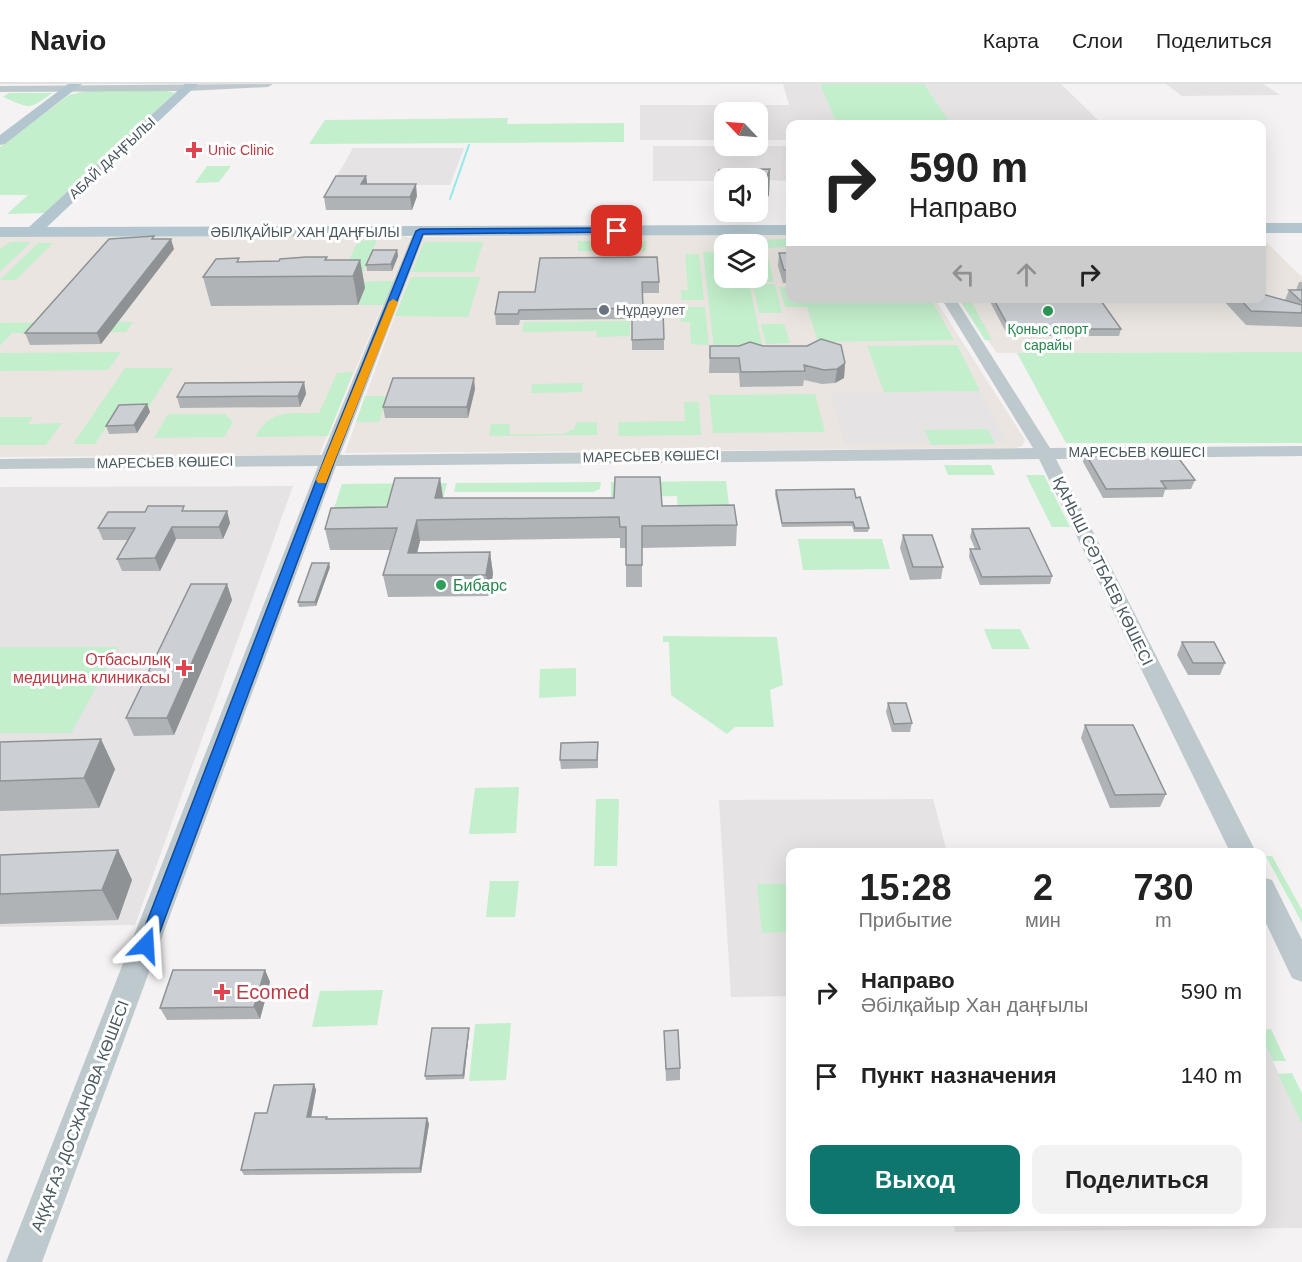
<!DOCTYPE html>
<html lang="ru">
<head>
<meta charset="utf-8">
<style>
  :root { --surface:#fff; --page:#f2f2f2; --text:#222; --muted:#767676; --line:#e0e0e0; --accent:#0f766e }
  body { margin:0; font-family:Arial,sans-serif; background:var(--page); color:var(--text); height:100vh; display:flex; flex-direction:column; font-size:22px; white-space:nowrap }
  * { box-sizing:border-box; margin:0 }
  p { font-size:20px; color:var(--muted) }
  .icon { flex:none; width:33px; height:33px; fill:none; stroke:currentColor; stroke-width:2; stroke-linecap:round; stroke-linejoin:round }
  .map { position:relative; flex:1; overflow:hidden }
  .side { position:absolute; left:786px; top:764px; width:480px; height:378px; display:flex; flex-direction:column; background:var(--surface); border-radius:12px; box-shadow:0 6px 24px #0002 }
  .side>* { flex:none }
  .hud { position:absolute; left:786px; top:36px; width:480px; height:183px; border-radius:12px; box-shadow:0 6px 24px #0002; background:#fff; color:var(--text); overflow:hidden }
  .needle { width:39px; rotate:295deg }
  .fabs { position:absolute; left:714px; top:18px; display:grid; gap:12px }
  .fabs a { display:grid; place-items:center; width:54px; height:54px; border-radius:12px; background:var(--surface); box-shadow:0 6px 24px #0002; font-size:30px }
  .pin { position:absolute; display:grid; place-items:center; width:51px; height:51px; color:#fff; margin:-26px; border-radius:12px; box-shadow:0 3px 9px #0006 }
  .me { position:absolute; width:66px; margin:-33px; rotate:20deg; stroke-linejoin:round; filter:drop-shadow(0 0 4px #0008) }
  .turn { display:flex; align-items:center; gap:21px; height:126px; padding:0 24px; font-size:27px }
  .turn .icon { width:78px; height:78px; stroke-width:2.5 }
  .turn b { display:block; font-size:42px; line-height:51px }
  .lanes { display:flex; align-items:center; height:57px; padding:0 24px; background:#0003; justify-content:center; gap:30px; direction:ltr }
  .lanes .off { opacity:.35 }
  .eta { display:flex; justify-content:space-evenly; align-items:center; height:102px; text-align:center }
  .eta b { font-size:36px; font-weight:800; line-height:42px }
  .button { display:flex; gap:12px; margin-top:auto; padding:12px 24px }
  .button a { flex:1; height:69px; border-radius:12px; background:var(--accent); color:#fff; font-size:24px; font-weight:800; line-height:69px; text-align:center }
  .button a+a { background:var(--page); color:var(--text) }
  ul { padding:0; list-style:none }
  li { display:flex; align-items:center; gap:18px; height:84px; padding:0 24px }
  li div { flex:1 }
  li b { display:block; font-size:22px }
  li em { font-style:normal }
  header { display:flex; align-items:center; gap:36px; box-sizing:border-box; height:84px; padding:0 30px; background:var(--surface); border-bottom:2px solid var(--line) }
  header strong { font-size:28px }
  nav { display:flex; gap:33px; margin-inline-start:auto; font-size:21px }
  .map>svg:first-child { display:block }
  .commercial { fill:#eae5e0; fill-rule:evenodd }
  .education { fill:#e5e3e4 }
  .green { fill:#c3efcc }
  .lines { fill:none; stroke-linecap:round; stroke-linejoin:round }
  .stream { stroke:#92e8ea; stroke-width:2 }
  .minor { fill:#bec9ce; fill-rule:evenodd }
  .major { fill:#b3c6cf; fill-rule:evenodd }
  .wall { fill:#afb3b6 }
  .shaded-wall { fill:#8f9294 }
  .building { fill:#ccd0d4; stroke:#8f9294; stroke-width:1.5 }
  .route { fill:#1a73e8; stroke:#114b97; stroke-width:1.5 }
  .slow { fill:#f59e0b }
  .health-dot { fill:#e0444e; stroke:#fff; stroke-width:2 }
  .worship-dot { fill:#6b7280; stroke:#fff; stroke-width:2 }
  .leisure-dot { fill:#2e9e5b; stroke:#fff; stroke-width:2 }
  .labels { text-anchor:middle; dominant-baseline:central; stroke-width:6; stroke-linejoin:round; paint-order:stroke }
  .far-health-label { font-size:14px; fill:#be3a42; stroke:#fff; text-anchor:start }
  .far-street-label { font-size:14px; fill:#4a595f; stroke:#fff }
  .far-worship-label { font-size:14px; fill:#5b616d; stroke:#fff; text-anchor:start }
  .far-leisure-label { font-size:14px; fill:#27864d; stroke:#fff }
  .street-label { font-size:16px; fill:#4a595f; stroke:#fff }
  .leisure-label { font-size:16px; fill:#27864d; stroke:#fff; text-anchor:start }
  .health-label { font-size:16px; fill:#be3a42; stroke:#fff; text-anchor:end }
  .near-health-label { font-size:20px; fill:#be3a42; stroke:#fff; text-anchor:start }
</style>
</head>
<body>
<header>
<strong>Navio</strong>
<nav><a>Карта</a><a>Слои</a><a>Поделиться</a></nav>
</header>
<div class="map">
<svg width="1302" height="1178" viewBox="0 0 1302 1178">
  <rect width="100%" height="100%" fill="#f4f2f2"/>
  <!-- commercial -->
  <path class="commercial" d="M790 150V214L935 215 1025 356 1022 362 1016 364 345 369 423 154 426 153ZM724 160H758V194H724Z
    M402 152 411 154 319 371 0 373V153Z
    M1262 154 1302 193V268L997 269 958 215 1262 214Z"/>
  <!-- education -->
  <path class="education" d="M783 0H820L838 40H790V56H758V28H724V56H640V21H789Z
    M924 0H1061L1102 40H951Z
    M1166 0H1263L1280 11 1182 12Z
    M653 62H789L790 97 724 94V97H653Z
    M353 64H464L450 101H332Z
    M980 307 1006 358 845 360 830 309Z
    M293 402 135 841 0 843V403Z
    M933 715 947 768H790V912L731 913 719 716Z
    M1262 954 1302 1040V1144L955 1148 953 1137H1262Z"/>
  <!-- green -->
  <path class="green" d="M820 0H924L951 40H837Z
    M86 7H166L175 9 45 129 7 130 28 111H0V63L69 11Z
    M9 9H52C28 27 30 24 3 13Z
    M508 34 507 40 624 39V58L309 60 325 36Z
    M207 82H231L219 98 195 99Z
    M790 155V163L766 164V166H758V160H744L743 156Z
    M377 156 362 191H342L358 157Z
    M578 157H646V167H578Z
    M11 158H31L0 188V165Z
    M424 158H483L474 188H412Z
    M38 159H53L16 196H0Z
    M724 167V194H748L763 265H714L703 168Z
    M758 168H767L774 198H752L751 194H758Z
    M685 170H699L704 216H681V206H688Z
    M411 193H480L468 233 395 232Z
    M395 197 386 221H358L365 204 347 198Z
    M775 200 782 229H759L753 201Z
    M779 203H790V214L931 215 954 256 818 258 807 223H785Z
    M959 215H970L992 256H985Z
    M680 223H705L709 261 691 260 690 238H681Z
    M630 237V252L597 253 596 247 522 248 524 238Z
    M133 238 126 248 12 249 0 262V239Z
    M761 240H784L790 259 766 260Z
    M957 261 980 307 884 308 867 262Z
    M121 268 108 286 0 287V269Z
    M1302 268V359H1066L1017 269Z
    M125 284H173L148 324 118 325 95 360H73Z
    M353 288 328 352 255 353C271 324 289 330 319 329L337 289Z
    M583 299 582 308 531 309 532 300Z
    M815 310 825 348 713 349 709 311Z
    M365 312H388L379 338H356Z
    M684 318H699L701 351 618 352 619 338 685 337Z
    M168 330H225L233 338 224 353 154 354Z
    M0 333H33L28 340 62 339 46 361H0Z
    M577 338H597V351L489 352 491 340H510L509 350H563L574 345Z
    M988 345 995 360 931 361 925 346Z
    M944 381H991L995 391H948Z
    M1026 391H1044L1070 443H1052Z
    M726 397 730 429 678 430 677 412 611 413V398Z
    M601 398 600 405 593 408H454L456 399Z
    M447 399 443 415 394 432 331 433 342 400Z
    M798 455H882L890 485 803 486Z
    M984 545H1020L1030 565H992Z
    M663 552 777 553 783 601 770 606 774 643H735L727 650 671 611 669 558H663Z
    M0 563H118L71 649H0Z
    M576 584V612L539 614 540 585Z
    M519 703 516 749 469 750 475 704Z
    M596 715H619L617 782H594Z
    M1266 772H1272L1302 826V839Z
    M490 797H519L515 833H486Z
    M757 800H790V848L762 849Z
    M383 906 377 941 312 943 320 907Z
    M511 939 506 996 469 997 475 940Z
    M1271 945 1286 977H1273L1262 954V946Z
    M1292 989 1302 1010V1040L1278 990Z"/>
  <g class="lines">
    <!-- stream -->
    <path class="stream" d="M450 115 469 61"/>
    <!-- minor -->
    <path class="minor" d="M273 0 268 3 187 7 0 8V2Z
      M420 143 426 147 340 371 1033 364 941 214H955L1050 364 1302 362V372L1056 375 1256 768H1230L1039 375 336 382 42 1178H6L318 382 0 385V375L322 371 414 147Z
      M1262 793 1272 796 1302 856V898L1292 894 1262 831Z"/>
    <!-- major -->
    <path class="major" d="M68 0H82L5 60 0 61V51Z
      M185 0H198L47 143 790 141V151L0 153V143H29Z
      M1262 139H1302V149H1262Z"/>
  </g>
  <!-- wall -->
  <path class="wall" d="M770 85 769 111 763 122 758 124V94H724V117L717 115 718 90Z
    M366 92 367 100 417 112 412 126H326L324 113Z
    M155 155 174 165 101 260 30 261 25 249Z
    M397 166 398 172 392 187H367L366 181Z
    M779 169H790V199H783L778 182Z
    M540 174 659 198V209H642L643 231 664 255V266H632V235L520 236 519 241H496L495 230 535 208Z
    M360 176 365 204 358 221 211 222 203 193 240 178Z
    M1299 198H1302V243L1246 241 1221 214H1262L1285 216 1289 206H1296Z
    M988 214H1099L1121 245 1119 252H1008Z
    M710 262H763L845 279 844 294 835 299 822 300 804 296 803 302 740 303 739 289H709Z
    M304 298 306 310 300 323 180 324 177 313Z
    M475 305 468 334H385L383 323Z
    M147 320 150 328 137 349 109 350 106 342Z
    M1085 369 1145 372 1195 396 1191 405 1165 406 1163 413 1103 414 1083 378Z
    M440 394 443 414 662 422 737 441 736 462 642 464V503H626V464H620V454L420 457 417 469 490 468 493 490 489 512 388 513 383 491 391 466H330L325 445 387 423Z
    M776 406 856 414 869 444 868 448H854L852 442 782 443 775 410Z
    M186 427H227L230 439 223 455H176L160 487H122L117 475 128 456H103L98 444Z
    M972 445 1052 492 1050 500 980 501 969 473 970 465H975L970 453Z
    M903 451 943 483 941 495 910 496 900 464Z
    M330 483 316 522 299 523 298 518Z
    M227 500 232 516 174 651 134 652 126 634Z
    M1182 558 1225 579 1220 591H1188L1177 571Z
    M888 619 912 639 910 648H892L886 628Z
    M1085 641 1166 710 1160 723 1110 724 1081 654Z
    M0 658 115 685 99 724 0 727Z
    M598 667V684L561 685 560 676Z
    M118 766 132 796 118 836 0 840V771Z
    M265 886 270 898 260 935 167 936 160 924Z
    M664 947 680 984V996L666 997Z
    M469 948 464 995 426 996 425 992Z
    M314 1000 316 1006 311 1033 327 1035 427 1034 429 1040 421 1089 244 1091 241 1086 267 1029Z"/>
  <!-- shaded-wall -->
  <path class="shaded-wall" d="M770 85 769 111 763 122 758 124 759 98Z
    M366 92 368 105 361 100Z
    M416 100 417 112 412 126 410 113Z
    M171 155 174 165 101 260 97 249Z
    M397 166 398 172 392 187 391 180Z
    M360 176 365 204 358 221 353 192Z
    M845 279 844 294 835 299 837 285Z
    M474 294 475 305 468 334 467 323Z
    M304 298 306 310 300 323 298 312Z
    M147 320 150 328 137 349 134 341Z
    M440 394 443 415 435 414Z
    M227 427 230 439 223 455 219 443Z
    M417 436 420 457 412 490 408 469Z
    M172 443 176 455 160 487 155 474Z
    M490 468 493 490 489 512 486 491Z
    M329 479 330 483 316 522 315 518Z
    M227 500 232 516 174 651 167 634Z
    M101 655 115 685 99 724 84 694Z
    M118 766 132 796 118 836 102 806Z
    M265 886 270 898 260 935 254 923Z
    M469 944V948L464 995 463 991Z
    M314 1000 316 1006 310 1039 307 1033Z
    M427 1034 429 1040 421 1089 420 1084Z"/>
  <!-- building -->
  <path class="building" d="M770 85 765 97 759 98H758V94H742L718 90 719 86Z
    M336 92H366L361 100H416L410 113H324Z
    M154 152 152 155H171L97 249H25L109 155Z
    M373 166H397L391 180 366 181Z
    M779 169H790V186H784Z
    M306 173H327L325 176H360L353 192 203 193 216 175 239 174 237 178 279 177 280 175Z
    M657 173 659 198H642L643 224 519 226 518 230H495L499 208H535L540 174Z
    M1289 206H1302V218Z
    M1262 210 1302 221V229L1251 227 1239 214H1262Z
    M993 214H1099L1121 245H1010Z
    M663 227 664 255 632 256V233Z
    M821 255 841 261 845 279 837 285 824 286 804 281 805 287 741 288 739 274H710V262H739L750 258 763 262H807Z
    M393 294H474L467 323H383Z
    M304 298 298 312 177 313 185 299Z
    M147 320 134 341 106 342 119 321Z
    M1085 369H1143L1145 372H1177L1195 396 1161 397 1166 404 1106 405Z
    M615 393H660L662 422 734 421 737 441 642 442V481H626V443H620L619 433 417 436 408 469 490 468 486 491H383L397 444 325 445 331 424 387 423 395 394H440L435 414H614Z
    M854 405 856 414 860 413 869 444H855L853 438 782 439 776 406Z
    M148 422H184L182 427H227L219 443H172L155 474 117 475 135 444H98L108 428H145Z
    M1029 444 1052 492 982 493 970 465H980L972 445Z
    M903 451H932L943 483H913Z
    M312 479H329L315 518H298Z
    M191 500H227L167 634H126Z
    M1182 558H1214L1225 579H1193Z
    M888 619H906L912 639 894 640Z
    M1085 641H1133L1166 710 1115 711Z
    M101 655 84 694 0 697V658Z
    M598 658 597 676H560L561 659Z
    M118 766 102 806 0 810V771Z
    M173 886H265L254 923 160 924Z
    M432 944H469L463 991 425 992Z
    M678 946 680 984 666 985 664 947Z
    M314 1000 307 1033H327L326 1035 427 1034 420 1084 241 1086 255 1029H267L274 1001Z"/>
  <!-- route -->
  <path class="route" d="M617 144 621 147 620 148 423 150 335 376 155 861 153 866 146 869 140 866 138 861 324 376 416 147 420 145Z"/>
  <!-- slow -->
  <path class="slow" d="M393 215 398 218 327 396 326 399H318L316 396 389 218Z"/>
  <!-- markers -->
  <g class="health-dot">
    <path d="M191 57h6v6h6v6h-6v6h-6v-6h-6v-6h6z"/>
    <path d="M181 575h6v6h6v6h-6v6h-6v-6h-6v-6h6z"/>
    <path d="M219 899h6v6h6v6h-6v6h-6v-6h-6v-6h6z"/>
  </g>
  <circle class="worship-dot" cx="604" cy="226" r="6"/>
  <g class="leisure-dot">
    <circle cx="1048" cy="227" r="6"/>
    <circle cx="441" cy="501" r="6"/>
  </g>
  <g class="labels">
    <!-- far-health labels -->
    <g class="far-health-label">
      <text x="208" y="66">Unic Clinic</text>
    </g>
    <!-- far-street labels -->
    <g class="far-street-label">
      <text transform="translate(112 74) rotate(-43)">АБАЙ ДАҢҒЫЛЫ</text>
      <text x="305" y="148">ӘБІЛҚАЙЫР ХАН ДАҢҒЫЛЫ</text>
      <text x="1137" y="368">МАРЕСЬЕВ КӨШЕСІ</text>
      <text transform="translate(651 372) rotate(-1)">МАРЕСЬЕВ КӨШЕСІ</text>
      <text transform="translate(165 378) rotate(-1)">МАРЕСЬЕВ КӨШЕСІ</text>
    </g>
    <!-- far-worship labels -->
    <g class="far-worship-label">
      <text x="616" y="226">Нұрдәулет</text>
    </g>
    <!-- far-leisure labels -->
    <g class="far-leisure-label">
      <text x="1048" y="245">Қоныс спорт<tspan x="1048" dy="16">сарайы</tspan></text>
    </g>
    <!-- street labels -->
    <g class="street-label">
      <text transform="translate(1103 487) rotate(64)">ҚАНЫШ СӘТБАЕВ КӨШЕСІ</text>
      <text transform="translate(80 1032) rotate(-69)">АҚҚАҒАЗ ДОСЖАНОВА КӨШЕСІ</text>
    </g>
    <!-- leisure labels -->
    <g class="leisure-label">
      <text x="453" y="501">Бибарс</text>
    </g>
    <!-- health labels -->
    <g class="health-label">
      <text x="170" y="575">Отбасылық<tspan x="170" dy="18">медицина клиникасы</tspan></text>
    </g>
    <!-- near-health labels -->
    <g class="near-health-label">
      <text x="236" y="908">Ecomed</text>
    </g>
  </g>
</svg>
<div class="fabs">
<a><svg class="needle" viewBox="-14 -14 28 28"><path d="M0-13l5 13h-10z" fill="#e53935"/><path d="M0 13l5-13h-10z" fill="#767676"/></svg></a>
<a><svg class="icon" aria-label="sound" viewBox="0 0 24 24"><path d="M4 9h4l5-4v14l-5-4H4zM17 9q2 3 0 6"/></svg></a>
<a><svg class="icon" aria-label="layers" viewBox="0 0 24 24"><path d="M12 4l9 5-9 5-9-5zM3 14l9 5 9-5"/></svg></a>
</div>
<div class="pin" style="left:617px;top:147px;background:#d93025"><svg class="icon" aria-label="arrive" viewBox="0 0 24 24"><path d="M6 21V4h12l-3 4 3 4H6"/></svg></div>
<svg class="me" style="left:146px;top:861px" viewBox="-20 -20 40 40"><path d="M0-17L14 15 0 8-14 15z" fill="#1a73e8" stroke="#fff" stroke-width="4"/></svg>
<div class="hud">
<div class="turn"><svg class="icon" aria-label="right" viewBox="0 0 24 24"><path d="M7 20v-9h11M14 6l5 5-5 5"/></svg><div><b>590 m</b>Направо</div></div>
<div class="lanes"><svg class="icon off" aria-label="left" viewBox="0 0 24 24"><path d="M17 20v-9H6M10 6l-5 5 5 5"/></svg><svg class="icon off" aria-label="ahead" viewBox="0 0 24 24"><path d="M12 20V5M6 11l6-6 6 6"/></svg><svg class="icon" aria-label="right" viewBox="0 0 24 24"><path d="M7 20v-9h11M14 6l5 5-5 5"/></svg></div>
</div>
<section class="side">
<div class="eta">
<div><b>15:28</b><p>Прибытие</p></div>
<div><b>2</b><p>мин</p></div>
<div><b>730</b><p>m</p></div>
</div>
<ul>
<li><svg class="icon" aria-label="right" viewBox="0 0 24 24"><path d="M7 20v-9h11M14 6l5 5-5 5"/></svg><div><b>Направо</b><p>Әбілқайыр Хан даңғылы</p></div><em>590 m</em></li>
<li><svg class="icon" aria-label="arrive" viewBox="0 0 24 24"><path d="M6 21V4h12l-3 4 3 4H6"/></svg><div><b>Пункт назначения</b></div><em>140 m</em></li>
</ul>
<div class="button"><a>Выход</a><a>Поделиться</a></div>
</section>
</div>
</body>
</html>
